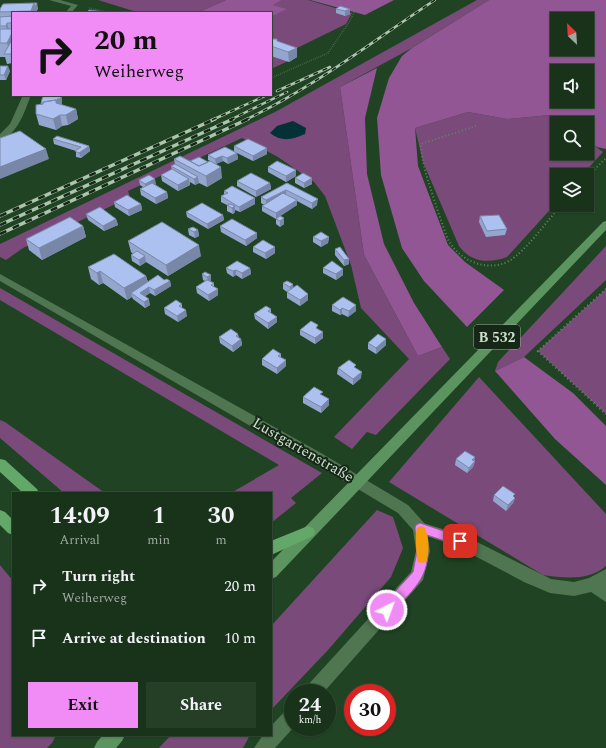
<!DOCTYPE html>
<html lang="en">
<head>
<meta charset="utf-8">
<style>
  :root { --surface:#18331a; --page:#253f27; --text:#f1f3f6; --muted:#9faaa2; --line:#364e39; --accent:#f18bf5 }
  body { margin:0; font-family:Spectral,serif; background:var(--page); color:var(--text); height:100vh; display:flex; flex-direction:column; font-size:15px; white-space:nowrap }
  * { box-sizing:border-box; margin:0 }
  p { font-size:13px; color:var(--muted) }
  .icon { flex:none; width:22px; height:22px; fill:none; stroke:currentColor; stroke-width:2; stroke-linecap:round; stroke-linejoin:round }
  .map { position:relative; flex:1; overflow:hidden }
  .drawer { position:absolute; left:12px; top:492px; width:260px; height:244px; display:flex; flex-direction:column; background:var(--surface); border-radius:0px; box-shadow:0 1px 3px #0004,0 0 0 1px var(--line) }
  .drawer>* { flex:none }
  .hud { position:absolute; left:12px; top:12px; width:260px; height:84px; border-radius:0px; box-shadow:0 1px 3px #0004,0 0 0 1px var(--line); background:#f18bf5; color:#111; overflow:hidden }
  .needle { width:26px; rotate:335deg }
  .fabs { position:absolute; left:550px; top:12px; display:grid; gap:8px }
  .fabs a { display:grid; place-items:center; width:44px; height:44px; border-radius:0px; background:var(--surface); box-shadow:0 1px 3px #0004,0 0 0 1px var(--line); font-size:20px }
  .speed { position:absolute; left:284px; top:684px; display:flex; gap:8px; font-size:20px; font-weight:700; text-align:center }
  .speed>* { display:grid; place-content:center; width:52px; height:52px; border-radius:50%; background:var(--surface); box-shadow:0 1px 3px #0004,0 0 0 1px var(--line); line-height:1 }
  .speed small { font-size:10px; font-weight:400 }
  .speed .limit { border:6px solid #d22; background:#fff; color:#111 }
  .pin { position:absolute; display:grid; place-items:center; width:34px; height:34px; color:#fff; margin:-17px; border-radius:8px; box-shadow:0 2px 6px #0006 }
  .me { position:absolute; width:44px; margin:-22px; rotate:42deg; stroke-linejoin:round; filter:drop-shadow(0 0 3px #0008) }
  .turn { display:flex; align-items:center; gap:14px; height:84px; padding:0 16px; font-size:18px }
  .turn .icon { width:52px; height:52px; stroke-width:2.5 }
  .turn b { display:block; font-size:28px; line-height:34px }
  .eta { display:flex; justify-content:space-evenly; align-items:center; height:68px; text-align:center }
  .eta b { font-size:24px; font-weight:700; line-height:28px }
  .primary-button { display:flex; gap:8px; margin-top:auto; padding:8px 16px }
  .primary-button a { flex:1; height:46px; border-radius:0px; background:var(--accent); color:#111; font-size:16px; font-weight:700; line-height:46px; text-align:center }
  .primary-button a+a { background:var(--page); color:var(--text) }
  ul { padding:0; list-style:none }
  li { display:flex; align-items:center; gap:12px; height:52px; padding:0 16px }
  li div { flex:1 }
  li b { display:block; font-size:15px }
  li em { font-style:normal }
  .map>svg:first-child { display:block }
  .green { fill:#794a7a }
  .forest { fill:#925694; fill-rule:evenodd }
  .water { fill:#033135 }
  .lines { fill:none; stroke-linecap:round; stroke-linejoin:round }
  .path-far2 { stroke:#648266; stroke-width:1.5; stroke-dasharray:0.5 1.5; stroke-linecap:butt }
  .path-far1 { stroke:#648266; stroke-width:2; stroke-dasharray:1 2.5; stroke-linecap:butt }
  .path { stroke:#648266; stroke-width:2.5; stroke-dasharray:1 3; stroke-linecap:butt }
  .lane { fill:#507551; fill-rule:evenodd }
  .street { fill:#507551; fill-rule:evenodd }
  .primary { fill:#5c945f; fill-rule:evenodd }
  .highway { fill:#64a869; fill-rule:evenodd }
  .rail-far1-casing { stroke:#adc4ae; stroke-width:2.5 }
  .rail-casing { stroke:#adc4ae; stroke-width:3.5 }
  .rail-far1 { stroke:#162617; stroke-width:1.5; stroke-dasharray:5; stroke-linecap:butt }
  .rail { stroke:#162617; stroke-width:2.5; stroke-dasharray:7; stroke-linecap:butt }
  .wall { fill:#94a6ce }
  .shaded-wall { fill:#7887a7 }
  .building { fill:#acc1ef; stroke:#7887a7 }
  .route { fill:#f18bf5; stroke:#9d5a9f }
  .slow { fill:#f59e0b }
  .labels { text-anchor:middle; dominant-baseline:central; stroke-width:4; stroke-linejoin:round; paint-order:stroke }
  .shield { fill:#162617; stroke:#96a996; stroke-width:1 }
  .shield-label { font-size:14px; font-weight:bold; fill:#cde1cd }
  .street-label { font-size:15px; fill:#cde1cd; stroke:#162617 }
</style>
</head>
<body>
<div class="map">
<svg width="606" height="748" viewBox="0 0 606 748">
  <rect width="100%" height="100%" fill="#204423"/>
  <!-- green -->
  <path class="green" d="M98 0H226L197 13H140Z
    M282 0H308L352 13 346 24 297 48V57L271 69V17L286 9 272 5Z
    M477 0H489L412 48 340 87 364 255 418 356 442 347 450 359 376 435 367 432 352 449 334 437 409 359 361 308 351 265 325 196 314 182 278 157 242 138 128 191 130 197 23 248 6 260 0 257V244L275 112Z
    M468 112 507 119 550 115 562 123H557V153H587V140L603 152 582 175H557V202L507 257C489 264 470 262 459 246L423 162 415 128Z
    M606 246V280L524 357 495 371 498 362Z
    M0 288 322 473 291 498 296 503 271 523V493H231L279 465 0 300Z
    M606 289V414L538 351Z
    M479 377 606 514V566C589 581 564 578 543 575L389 482Z
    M0 420 5 422 105 493H64L0 438Z
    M377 510 393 517 403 548 391 577 328 650 271 710V626Z
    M0 565 13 581V735H56L52 743 47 748H0Z
    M171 735H250L243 748H159Z"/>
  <!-- forest -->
  <path class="forest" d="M226 0H282L273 5 287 9 271 17V13H197Z
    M310 0H394L365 15Z
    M489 0H606V149L597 147 587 140V123H562L550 115 507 119 468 112 415 128 418 166 448 245 465 262 504 290 467 327 424 281 402 248 381 175 377 118 389 78 402 56 412 48ZM557 19H587V49H557ZM557 71H587V101H557Z
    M377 68 365 118 367 174 384 244 414 303 442 347 418 356 364 255 340 87Z
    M524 357 573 393 606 426V485L555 439 495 371Z"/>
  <!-- water -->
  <path class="water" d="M293 121 306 128 305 134C292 140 281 142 270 133L277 126Z"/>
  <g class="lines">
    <!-- path-far2 -->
    <path class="path-far2" d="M89 8 111 13
      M271 78 328 53 350 21 359 0"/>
    <!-- path-far1 -->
    <path class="path-far1" d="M476 126 421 144C422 169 432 191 439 215 443 224 445 235 450 243 462 262 489 272 509 261 525 252 548 220 561 205
      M587 177 606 158"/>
    <!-- path -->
    <path class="path" d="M606 289 538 351 606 414"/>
    <!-- lane -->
    <path class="lane" d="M420 522 465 536 551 579 574 582 589 578 606 569V602L591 592 574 596 550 593 524 582 456 546 415 532 413 528 415 524Z"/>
    <!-- street -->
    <path class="street" d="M49 0H60L78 5 71 13H65L71 6Z
      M23 95H31C25 110 18 135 0 140V134L10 124Z
      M0 274 321 453 408 505 425 524 430 551 423 580 323 693H303L306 687 411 572 416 551 413 530 398 513 311 461 0 281Z
      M293 706 294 727 275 748H254L263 735H271V726L287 709Z"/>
    <!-- primary -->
    <path class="primary" d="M606 221V230L276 577 271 579V562L603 222Z
      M103 735H125L122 741 116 748H94L97 742Z"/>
    <!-- highway -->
    <path class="highway" d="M0 459 5 460 37 489 39 493H23L0 472Z
      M0 510 5 512 13 520V535L8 533 0 525Z
      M308 526 313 528 315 532 313 536 271 555V541Z"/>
    <defs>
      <path id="rail-far1" d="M277 91 330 67
        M212 120 267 95
        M230 120 287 92
        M245 120C313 88 373 41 435 0"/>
      <path id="rail" d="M0 216 215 119
        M0 225 233 119
        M0 234 248 119"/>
    </defs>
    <!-- rail-far1 casing -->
    <use href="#rail-far1" class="rail-far1-casing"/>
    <!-- rail casing -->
    <use href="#rail" class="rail-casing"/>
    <!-- rail-far1 -->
    <use href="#rail-far1" class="rail-far1"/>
    <!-- rail -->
    <use href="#rail" class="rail"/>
  </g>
  <!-- wall -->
  <path class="wall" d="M38 8 36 13H13V63L7 64 5 57H0V9Z
    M336 9H350V14L345 16 336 13Z
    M271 39 297 48V57L289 62 271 56Z
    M0 66 10 71 6 80H0Z
    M43 95H61L62 104H59L76 109 78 119 68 125 62 126 56 130 39 125 36 114 41 104Z
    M53 139 89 146 90 151 81 158 76 157V151L54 144Z
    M234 146 267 154 253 161 237 153 238 159 228 164 223 161 216 164 222 178 207 187 199 183 195 185 190 182V185L178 191 162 181 161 175 172 170 171 166 175 164 174 159 190 161 208 162 210 161 208 160V155L234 152Z
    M268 167 296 170V176L286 182 268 172Z
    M295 178H312V184L304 188 295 183Z
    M139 180 156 184 155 185 167 192 168 198 156 204 141 195 140 189 143 187 140 185Z
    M237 181 270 183 271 189 256 197 237 186Z
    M287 183 317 205 312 209 297 201V205L280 216 284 218V224L280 227 276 224V219L262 211V206L264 205 261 203V197Z
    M224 191 255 204 240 212 235 210V212L233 214 227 211V205L221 202V196L224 195Z
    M114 202 141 204 142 210 129 216 115 207Z
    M186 212 223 215 224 220 208 229 187 217Z
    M86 214 116 219 118 225 104 231 88 220Z
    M480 216 507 229 505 235 486 237 479 222Z
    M83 226 86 237 42 260 29 250 26 239Z
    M220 226 257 233V238L246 246 221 232Z
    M188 229 198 230 199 236 195 238 189 235Z
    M313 237H329L328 243 321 247 313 242Z
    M128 241 201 256 168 276 146 262 140 266 132 261 131 255 133 254 131 252Z
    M253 247H275V253L266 259 253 252Z
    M335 249 349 259V264L344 266 335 255Z
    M88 267 146 276 148 282 164 280 170 281 171 286 155 296 150 293 145 296 150 305 145 308 133 299 132 297 127 300 103 283 99 285 91 279Z
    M226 268H250L251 274 242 279 236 275 233 277 227 273Z
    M323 268 343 275 336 280 323 273Z
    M202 274 211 275V281L210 282 214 283V287L218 289V295L209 301 197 293 196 287 205 281 203 280Z
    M283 283 308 294V300L300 306 287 298V292L283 289Z
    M182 304V308L187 316 178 322 165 314 164 308Z
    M332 305 356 311 348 317 342 314 340 315 332 311Z
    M271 309V313L277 322 268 329 255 319 254 314Z
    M318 329 323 338 315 344 300 335V330Z
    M238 334 239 338 241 339 242 345 233 352 220 343 219 337Z
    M368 343 386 345 376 354 368 349Z
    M281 354V358L286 360V366L277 374 262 365V359Z
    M338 368 361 378 353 385 337 374Z
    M323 396 329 405 321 413 303 403V397Z
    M475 457 474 461H475L473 467 467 473 455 465 456 459Z
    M494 495 514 497 515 498 513 503 506 511 493 501Z"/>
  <!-- shaded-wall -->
  <path class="shaded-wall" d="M34 3H37L38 8 36 13H32L31 11Z
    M350 9V14L345 16V11Z
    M7 23 10 32 8 35 6 26Z
    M13 31V52L10 54 7 43Z
    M297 48V57L289 62 288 52Z
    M8 66 10 71 6 80 4 75Z
    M60 95H61L62 97V104H58L56 106 57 99Z
    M76 109 78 119 68 125 66 115Z
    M60 115 62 126 56 130 53 119Z
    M89 146 90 151 81 158 79 153Z
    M267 148V154L253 161V156Z
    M46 149 49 159 0 179V167Z
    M237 153 238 159 228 164 227 158Z
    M222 156 223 161 216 164 215 159Z
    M221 167 222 178 207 187 206 176Z
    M296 170V176L286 182V176Z
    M198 177 199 183 195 185 194 179Z
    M312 178V184L304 188V183Z
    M155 179 156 184 146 189 145 184Z
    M189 179 190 185 178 191V185Z
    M270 183 271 189 256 197V191Z
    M286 190V195L266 206V200Z
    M167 192 168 198 156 204 155 198Z
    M255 198V204L240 212 239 207Z
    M318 199 317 205 312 209V203Z
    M297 200V205L276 219V213Z
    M141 204 142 210 129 216 128 210Z
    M235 206V212L233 214 232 208Z
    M223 215 224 220 208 229 207 224Z
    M284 218V224L280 227V221Z
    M116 219 118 225 104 231 103 226Z
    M83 226 86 237 42 260 39 248Z
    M198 230 199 236 195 238 194 232Z
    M257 233V238L246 246 245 240Z
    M329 237 328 243 321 247V241Z
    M199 245 201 256 168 276 166 265Z
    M275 247V253L266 259 265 253Z
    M145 256 146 262 140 266 139 260Z
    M349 259V264L344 266V260Z
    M250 268 251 274 242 279V273Z
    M343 269V275L336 280V274Z
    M236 270V275L233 277V271Z
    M100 271 103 283 99 285 97 273Z
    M211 275V281L208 283 207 277Z
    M146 276 149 287 131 293 132 297 127 300 124 288Z
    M170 281 171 286 155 296 154 290Z
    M293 284 294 290 290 293V287Z
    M149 287 150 293 141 299 140 293Z
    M218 289V295L209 301 208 295Z
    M308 294V300L300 306V300Z
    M149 299 150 305 145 308 144 302Z
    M356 305V311L348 317 349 311Z
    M342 308V314L340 315V310Z
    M186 310 187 316 178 322 177 316Z
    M277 317V322L268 329V323Z
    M323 332V338L315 344V338Z
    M241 339 242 345 233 352 232 346Z
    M386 339V345L376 354V348Z
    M286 360V366L277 374V368Z
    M362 372 361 378 353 385V379Z
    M329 399V405L321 413V407Z
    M475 457 473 463 475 461 473 467 467 473 469 468 472 460Z
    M515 498 513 503 506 511 508 505Z"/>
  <!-- building -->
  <path class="building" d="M34 3 31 11 0 12V9L3 4Z
    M34 3H37L35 7Z
    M340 6 350 9 345 11 336 9Z
    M89 10 104 12 103 13H86Z
    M13 16V23H7L6 26H0V17Z
    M0 29H13V31L7 43H0Z
    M13 38V54H4Z
    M271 39H277V41L297 48 288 52 271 46Z
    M0 66H8L4 75H0Z
    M43 95H60L61 99H57V103L56 100 43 102V104H41Z
    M56 100V103L76 109 66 115H60L53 119 36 114V105L43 104V102Z
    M20 131 46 149 0 167V138Z
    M57 136 89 146 79 153 75 151 81 147 53 139Z
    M248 139 267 148 253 156 234 146Z
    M225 147 237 153 227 158 222 156 215 159 208 155Z
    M180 156 199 166 210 161 221 167 206 176 174 159Z
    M199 157 208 162 199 166 190 161Z
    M277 161 296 170 286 176 268 167Z
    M175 164 198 177 194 179 171 166Z
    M172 169 189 179 178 185 161 175Z
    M251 173 270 183 256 191 237 181Z
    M303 173 312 178 304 183 295 178Z
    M149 175 155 179 145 184 139 180Z
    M152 183 167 192 155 198 140 189Z
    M287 183 318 199 312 203 286 190 266 200 261 197Z
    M232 186 255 198 239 207 221 196 228 193 224 191Z
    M283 193 297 200 276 213 262 206Z
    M127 195 141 204 128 210 114 202Z
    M202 203 223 215 207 224 186 212Z
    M230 204 235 206 232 208 227 205Z
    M100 207 116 219 103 226 86 214Z
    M499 215 507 229 487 231 480 216Z
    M280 216 284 218 280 221 276 219Z
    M70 217 83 226 39 248 26 239Z
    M232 219 257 233 245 240 220 226Z
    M162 222 199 245 166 265 128 241Z
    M193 227 198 230 194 232 188 229Z
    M321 232 329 237 321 241 313 237Z
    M263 240 275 247 265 253 253 247Z
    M340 247 349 259 344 260 335 249Z
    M137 251 145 256 139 260 131 255Z
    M114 254 146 276 124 288 100 271 97 273 88 267Z
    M237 261 250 268 242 273 236 270 233 271 226 268Z
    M332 261 343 269 336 274 323 268Z
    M205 272 211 275 207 277 202 274Z
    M158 275 164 280 167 279 170 281 154 290 149 287 140 293 149 299 144 302 131 293Z
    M207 280 214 283 211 285 218 289 208 295 196 287Z
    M287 281 293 284 290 287 283 283Z
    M297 285 308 294 300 300 287 292Z
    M343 297 356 305 349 311 342 308 340 310 332 305Z
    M176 300 182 304 179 306 186 310 177 316 164 308Z
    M266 306 271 309 268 311 277 317 268 323 254 314Z
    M311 321 318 325 316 328 323 332 315 338 300 330Z
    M231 329 238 334 236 336 241 339 232 346 219 337Z
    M378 334 386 339 376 348 368 343Z
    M273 349 281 354 278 356 286 360 277 368 262 359Z
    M349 360 356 365 354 367 362 372 353 379 338 368Z
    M314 387 323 392 320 394 329 399 321 407 303 397Z
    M465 451 475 457 472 460 475 461 469 468 456 459Z
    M503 486 515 494 513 496 515 498 508 505 494 495Z"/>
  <!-- route -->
  <path class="route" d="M420 523 464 538 466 541 464 545 460 546 427 535C432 577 417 585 391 614L387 616 382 614 381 610 382 606 413 572 417 551 415 528 416 525Z"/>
  <!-- slow -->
  <path class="slow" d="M421 526 425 528C429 537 430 552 426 562L422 563 418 562C416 558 415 532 417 528Z"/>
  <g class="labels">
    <!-- shield labels -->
    <rect class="shield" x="474" y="325" width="46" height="24" rx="3"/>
    <g class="shield-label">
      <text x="497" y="337">B 532</text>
    </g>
    <!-- street labels -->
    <g class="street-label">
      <text transform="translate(303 450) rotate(30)">Lustgartenstraße</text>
    </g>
  </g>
</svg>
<div class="fabs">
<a><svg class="needle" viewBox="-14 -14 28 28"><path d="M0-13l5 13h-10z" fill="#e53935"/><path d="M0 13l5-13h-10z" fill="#9faaa2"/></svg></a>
<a><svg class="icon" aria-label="sound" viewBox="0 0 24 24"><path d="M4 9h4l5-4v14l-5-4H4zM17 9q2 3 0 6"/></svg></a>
<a><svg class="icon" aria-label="search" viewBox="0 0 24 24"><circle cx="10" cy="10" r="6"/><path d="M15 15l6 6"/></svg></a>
<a><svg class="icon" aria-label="layers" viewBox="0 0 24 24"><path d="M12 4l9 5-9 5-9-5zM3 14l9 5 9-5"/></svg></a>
</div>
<div class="speed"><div>24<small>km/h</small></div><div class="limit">30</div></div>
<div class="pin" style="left:460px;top:541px;background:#d93025"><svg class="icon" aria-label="arrive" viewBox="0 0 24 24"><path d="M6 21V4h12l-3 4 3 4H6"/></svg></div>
<svg class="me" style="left:387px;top:610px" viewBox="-20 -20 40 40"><circle r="17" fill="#f18bf5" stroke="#fff" stroke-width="3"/><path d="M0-11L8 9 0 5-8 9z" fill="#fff"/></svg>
<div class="hud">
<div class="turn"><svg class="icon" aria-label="right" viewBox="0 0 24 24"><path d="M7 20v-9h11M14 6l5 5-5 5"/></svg><div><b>20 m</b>Weiherweg</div></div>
</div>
<section class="drawer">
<div class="eta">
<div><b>14:09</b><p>Arrival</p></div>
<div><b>1</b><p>min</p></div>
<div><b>30</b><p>m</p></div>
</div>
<ul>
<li><svg class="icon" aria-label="right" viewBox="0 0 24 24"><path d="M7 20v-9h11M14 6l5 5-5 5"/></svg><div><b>Turn right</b><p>Weiherweg</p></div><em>20 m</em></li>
<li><svg class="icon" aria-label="arrive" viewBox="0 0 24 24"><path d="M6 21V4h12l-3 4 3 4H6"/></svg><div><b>Arrive at destination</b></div><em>10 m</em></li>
</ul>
<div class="primary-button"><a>Exit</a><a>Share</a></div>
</section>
</div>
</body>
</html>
